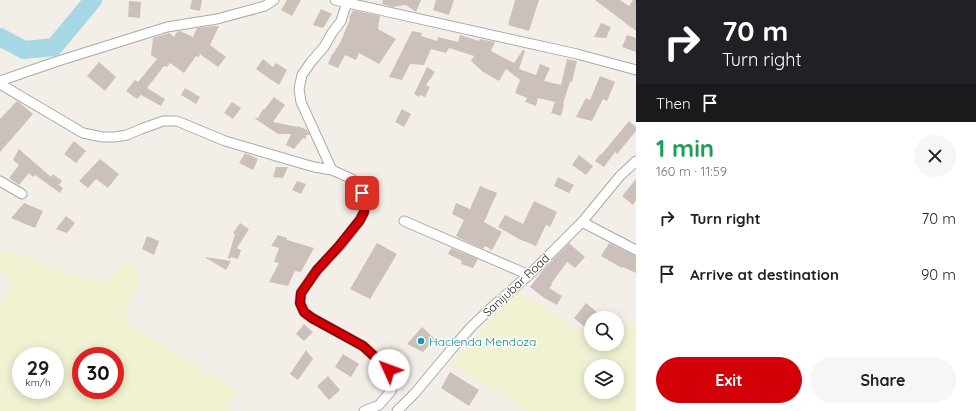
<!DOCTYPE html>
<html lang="en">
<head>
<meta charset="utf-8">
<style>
  :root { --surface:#fff; --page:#f6f6f6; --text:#202124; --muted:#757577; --accent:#d30007 }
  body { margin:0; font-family:Quicksand,sans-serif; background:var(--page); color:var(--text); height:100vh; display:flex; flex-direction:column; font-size:15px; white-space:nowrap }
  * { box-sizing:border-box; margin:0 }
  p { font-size:13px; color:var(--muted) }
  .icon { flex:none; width:22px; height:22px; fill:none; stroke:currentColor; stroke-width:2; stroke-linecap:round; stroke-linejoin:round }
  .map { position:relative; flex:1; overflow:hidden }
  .side { display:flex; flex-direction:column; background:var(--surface); width:340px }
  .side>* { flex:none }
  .top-card { background:#202124; color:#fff; overflow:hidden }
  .fabs { position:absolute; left:584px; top:311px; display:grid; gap:8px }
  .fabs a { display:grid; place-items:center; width:40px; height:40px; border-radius:50%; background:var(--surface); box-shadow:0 2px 10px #0003; font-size:20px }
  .speed { position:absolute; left:12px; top:347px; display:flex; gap:8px; font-size:20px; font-weight:700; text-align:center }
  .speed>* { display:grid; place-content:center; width:52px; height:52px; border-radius:50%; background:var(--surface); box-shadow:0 2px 10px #0003; line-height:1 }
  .speed small { font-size:10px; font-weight:400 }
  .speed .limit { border:6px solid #d22; background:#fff; color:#111 }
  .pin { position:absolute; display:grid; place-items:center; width:34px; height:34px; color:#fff; margin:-17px; border-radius:8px; box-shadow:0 2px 6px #0006 }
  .me { position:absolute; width:44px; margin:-22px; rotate:313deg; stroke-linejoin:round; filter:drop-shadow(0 0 3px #0008) }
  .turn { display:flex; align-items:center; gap:14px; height:84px; padding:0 20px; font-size:18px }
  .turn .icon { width:52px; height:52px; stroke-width:2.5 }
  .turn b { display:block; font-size:28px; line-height:34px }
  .then { display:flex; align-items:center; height:38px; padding:0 20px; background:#0003; gap:8px; font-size:15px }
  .round { display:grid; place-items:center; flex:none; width:42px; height:42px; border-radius:21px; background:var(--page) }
  .summary { display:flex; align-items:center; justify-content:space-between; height:68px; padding:0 20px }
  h1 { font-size:24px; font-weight:800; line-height:30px; color:#1e9e55 }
  .primary-button { display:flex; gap:8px; margin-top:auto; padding:8px 20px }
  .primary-button a { flex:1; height:46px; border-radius:24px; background:var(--accent); color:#fff; font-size:16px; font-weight:800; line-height:46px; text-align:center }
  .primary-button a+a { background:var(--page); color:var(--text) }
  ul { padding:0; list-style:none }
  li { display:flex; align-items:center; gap:12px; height:56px; padding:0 20px }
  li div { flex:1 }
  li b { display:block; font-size:15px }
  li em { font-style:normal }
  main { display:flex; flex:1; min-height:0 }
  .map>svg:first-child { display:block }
  .farmland { fill:#f1f2d2; fill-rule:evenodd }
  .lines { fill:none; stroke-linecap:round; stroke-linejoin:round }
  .river { stroke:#a5d8e4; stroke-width:18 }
  .building { fill:#cbc1ba }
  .minor-casing { stroke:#a9a9a9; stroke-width:11 }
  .minor { stroke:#fff; stroke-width:9 }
  .route-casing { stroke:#890005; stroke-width:10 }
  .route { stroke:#d30007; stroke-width:7 }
  .culture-dot { fill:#0f9aa8; stroke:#fff; stroke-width:1.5 }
  .labels { text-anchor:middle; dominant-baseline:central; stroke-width:3; stroke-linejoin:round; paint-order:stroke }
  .street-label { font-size:12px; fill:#222; stroke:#fff }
  .culture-label { font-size:12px; fill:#0d838f; stroke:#fff; text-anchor:start }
</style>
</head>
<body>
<main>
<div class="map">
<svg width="636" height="411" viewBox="0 0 636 411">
  <rect width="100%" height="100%" fill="#f3efe8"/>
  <!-- farmland -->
  <path class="farmland" d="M4 251H15L63 272 95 280 107 281 128 262 139 269 141 280 134 293 124 320 237 391 227 411H193L189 409 187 411H0V303L4 297 10 282 4 271 0 270V254ZM21 356H55V390H21ZM81 356H115V390H81Z
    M519 291 591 339V344H617V323L621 321 629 324H636V411H530L449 364ZM591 366H617V392H591Z"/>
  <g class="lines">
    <!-- river -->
    <path class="river" d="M0 37 24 50 54 47 93 0"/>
  </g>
  <!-- building -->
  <path class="building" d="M192 0H202L200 11 190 9Z
    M287 0H301L292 16 281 10Z
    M383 0H421L416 12 406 5 393 7 382 4Z
    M436 0H454L449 15 433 10Z
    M515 0H539L529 31 508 25Z
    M595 0H620L629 6 633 0H636V31Z
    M129 1 141 2 140 18 128 17Z
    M321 9 332 14 323 28 313 25Z
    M353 10 380 16 378 29 396 39 379 64 359 53 356 60 345 55 338 68 328 64 332 54H333L341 41 350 19 349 18Z
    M601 23 611 27 606 38 594 37Z
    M214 26H219L210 45 226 57 218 67 200 54 199 57 196 56 184 73 170 63 167 67 164 66 147 88 165 99 161 106 141 95 137 99 126 91 135 80 138 82 157 59 151 55 153 38 169 33 174 37 177 32 180 31 193 37 197 28Z
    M412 31 422 33 421 36 437 41 438 37 458 42 460 35 479 41 480 39 495 42 491 51 514 63 523 50 525 51 519 69 536 75 540 64 550 68 544 81 561 85 567 59 577 61 572 82H570L563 104H564L561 116 551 113 555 102 538 98 536 106 525 102 527 98 515 93 520 80 506 69 499 81 483 72 471 61 474 56 449 48 446 53 431 49 424 65 410 64 402 80 389 77Z
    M627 35 636 38V52L622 47Z
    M263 59 273 67 276 63 287 70 279 85 270 79 256 69Z
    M99 62 116 77 105 91 87 76Z
    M427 67 435 72 426 85 430 87 425 97 420 95 419 97 414 94Z
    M600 76 615 82 607 101 603 99 592 121 576 117 586 98 590 100Z
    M185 88 200 97 196 104 181 95Z
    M274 97 285 105 273 122 298 127V126L307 130 310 135H306V139L303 138 294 149 286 145 291 134H278L254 118H258L263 109 264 110Z
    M17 101 21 104 33 114 0 152V119Z
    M232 102 241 108 233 119 224 113Z
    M402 109 411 114 404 127 395 122Z
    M629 121 636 127V131L617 154 615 152 604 167 595 161 600 154 601 155Z
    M74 141 86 151 76 163 64 154Z
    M19 149 51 177 53 174 62 181 59 185 63 188 60 193 35 175 33 177 29 173 19 185 9 178 19 165 13 160Z
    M245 153 258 159 253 170 239 163Z
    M579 155 593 166 586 175 572 165Z
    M100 159 119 174 108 188 96 179 88 188 79 181Z
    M276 167H288L283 178 273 177Z
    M558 177 574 185 569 193 554 186Z
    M636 179V200L633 205 622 196Z
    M297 181 306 184 301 194 292 190Z
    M480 186 497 193 484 222 502 232 492 250 485 246 483 249 457 237V236H456L464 220 452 214 456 203 470 209Z
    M534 201 557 212 550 227 546 225 536 246 519 239 498 227 505 215 523 224Z
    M24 203 43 211 35 228 11 218Z
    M66 216 75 223 67 233 56 229Z
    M240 223 249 229 237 248 241 250 238 259 231 257 230 259 228 258 235 234 233 233Z
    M278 235 287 238V240L314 248 301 272 295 271 288 286 269 282 279 263 274 262 279 248 271 246Z
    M147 236 159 241 154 255 142 249Z
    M377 243 397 254 370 299 350 289Z
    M569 243 585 257 575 268 567 262 551 284 552 285 549 288 562 296 557 305 544 298 530 287 543 270Z
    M609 243 636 256V273L623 267 622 268 601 256Z
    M451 248 478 259 473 268 461 264 462 261 448 254Z
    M206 257 231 261 226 270 206 258Z
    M586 303 598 313 594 318H591V322L586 328 574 318Z
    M304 324 313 332 304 341 296 334Z
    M422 327 435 339 423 352 407 344Z
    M306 350 313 359 298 380 290 374Z
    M343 354 359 364 351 377 335 367Z
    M450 372 479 390 469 406 441 388Z
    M328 376 340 390 329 400 317 386Z"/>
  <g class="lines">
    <defs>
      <path id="minor" d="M335 0 577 54 636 70
        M0 81 55 62 167 27 217 19 265 6 274 0
        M0 84 83 133 102 137H115L127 135 141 129 163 121H177L225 141 314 167 332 170 352 179 358 183 365 203 364 212 360 220 339 247 317 270 301 293 300 303 304 312 312 318 363 346 389 369 394 381 391 391 379 405 364 411
        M332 170 301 102 299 89 302 75 311 62 324 47 332 33 341 21 347 2
        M0 181 22 194
        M404 221 529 275
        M582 222 636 250
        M397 411 415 393 455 345 472 326 491 308 532 272 582 222 620 176 636 161"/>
    </defs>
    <!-- minor casing -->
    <use href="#minor" class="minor-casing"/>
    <!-- minor -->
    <use href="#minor" class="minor"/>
  </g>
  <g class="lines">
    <defs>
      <path id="route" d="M362 193 365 203 364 212 360 220 339 246 317 270 301 293 300 303 304 312 312 318 363 346 389 370"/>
    </defs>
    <!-- route casing -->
    <use href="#route" class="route-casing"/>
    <!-- route -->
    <use href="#route" class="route"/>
  </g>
  <!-- markers -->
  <circle class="culture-dot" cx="421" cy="341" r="4"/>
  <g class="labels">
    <!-- street labels -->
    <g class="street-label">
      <text transform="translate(516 285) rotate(-43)">Sanijubar Road</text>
    </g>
    <!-- culture labels -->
    <g class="culture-label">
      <text x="429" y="341">Hacienda Mendoza</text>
    </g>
  </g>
</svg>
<div class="fabs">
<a><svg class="icon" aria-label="search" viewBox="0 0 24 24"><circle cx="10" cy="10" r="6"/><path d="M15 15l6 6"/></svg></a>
<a><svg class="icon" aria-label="layers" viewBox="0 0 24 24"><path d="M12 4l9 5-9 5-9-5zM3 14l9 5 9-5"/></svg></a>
</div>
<div class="speed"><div>29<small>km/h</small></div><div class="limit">30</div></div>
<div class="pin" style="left:362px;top:193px;background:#d93025"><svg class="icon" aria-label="arrive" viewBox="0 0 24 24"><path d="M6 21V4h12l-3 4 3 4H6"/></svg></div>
<svg class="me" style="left:389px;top:370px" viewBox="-20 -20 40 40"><circle r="19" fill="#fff"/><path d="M0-13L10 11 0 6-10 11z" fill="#d30007"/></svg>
</div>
<section class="side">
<div class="top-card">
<div class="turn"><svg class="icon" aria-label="right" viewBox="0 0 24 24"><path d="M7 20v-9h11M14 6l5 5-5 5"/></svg><div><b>70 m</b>Turn right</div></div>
<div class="then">Then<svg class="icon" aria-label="arrive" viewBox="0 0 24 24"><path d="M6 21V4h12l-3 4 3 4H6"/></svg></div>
</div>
<div class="summary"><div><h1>1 min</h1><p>160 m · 11:59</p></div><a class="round"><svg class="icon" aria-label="close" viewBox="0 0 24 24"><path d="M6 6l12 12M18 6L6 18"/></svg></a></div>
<ul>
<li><svg class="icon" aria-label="right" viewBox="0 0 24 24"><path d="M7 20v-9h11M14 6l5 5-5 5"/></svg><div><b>Turn right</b></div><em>70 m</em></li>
<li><svg class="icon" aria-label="arrive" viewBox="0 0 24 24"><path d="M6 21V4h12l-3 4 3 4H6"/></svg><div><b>Arrive at destination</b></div><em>90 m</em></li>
</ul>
<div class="primary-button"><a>Exit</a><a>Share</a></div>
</section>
</main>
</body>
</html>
